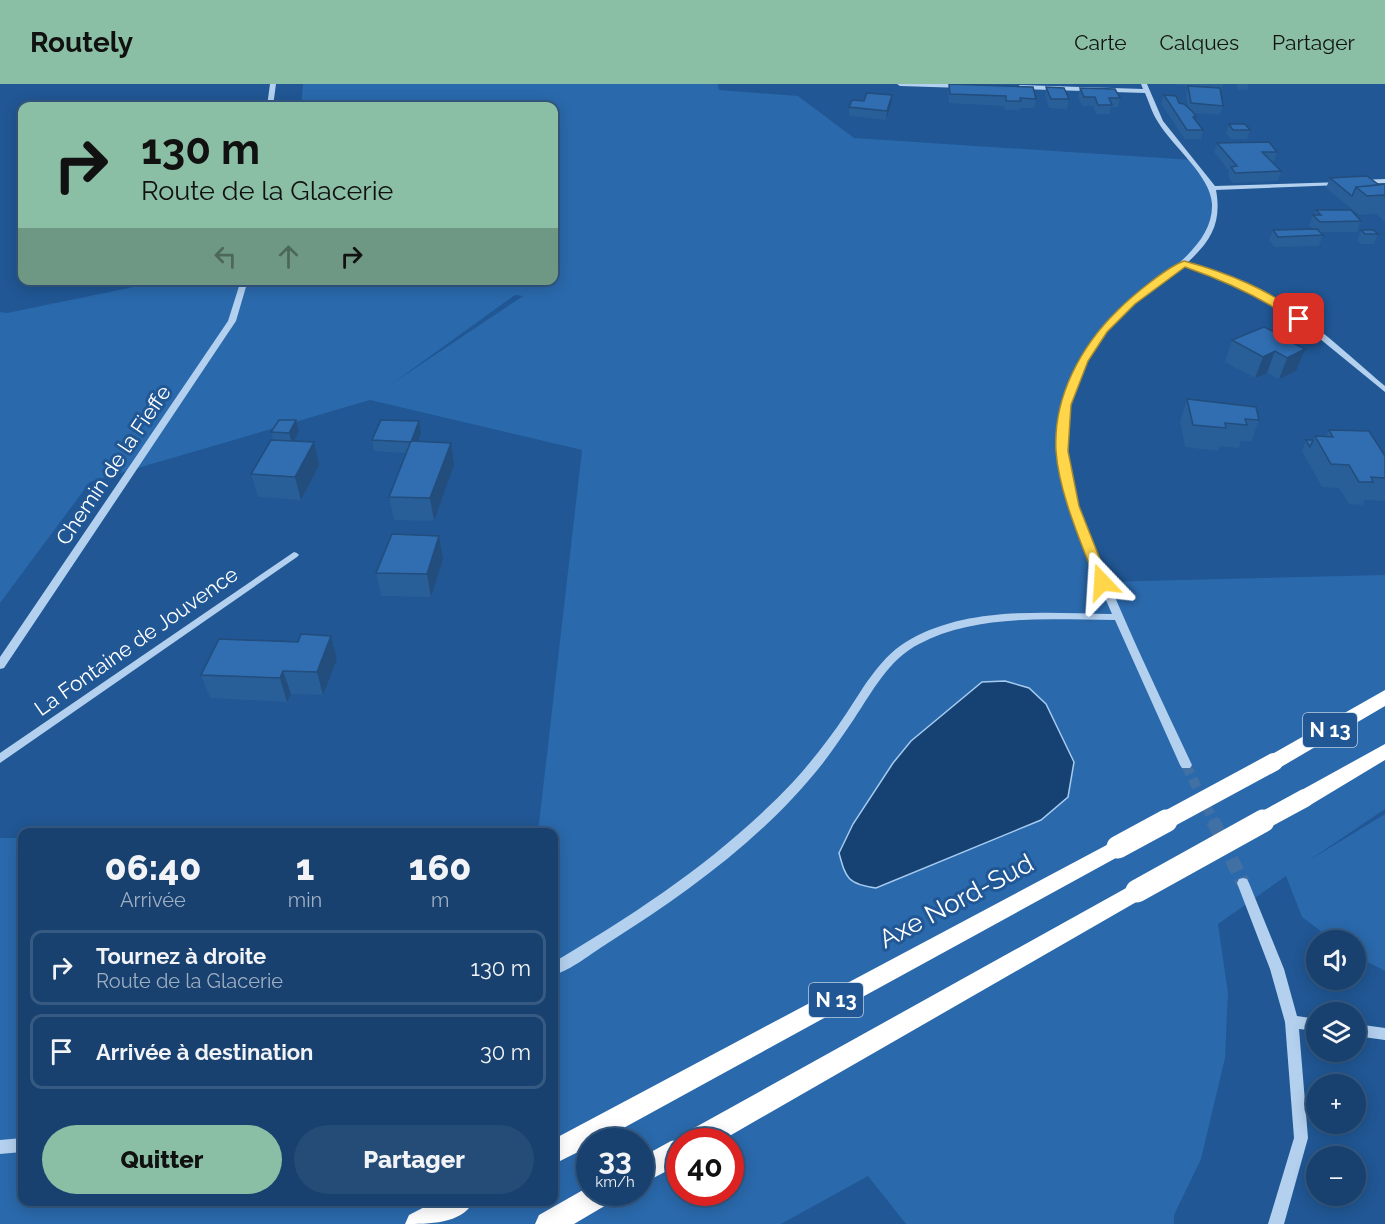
<!DOCTYPE html>
<html lang="fr">
<head>
<meta charset="utf-8">
<style>
  :root { --surface:#18416f; --page:#254c77; --text:#f1f3f6; --muted:#9fafc3; --line:#365a82; --accent:#8abfa5 }
  body { margin:0; font-family:Raleway,sans-serif; background:var(--page); color:var(--text); height:100vh; display:flex; flex-direction:column; font-size:22px; white-space:nowrap }
  * { box-sizing:border-box; margin:0 }
  p { font-size:20px; color:var(--muted) }
  .icon { flex:none; width:33px; height:33px; fill:none; stroke:currentColor; stroke-width:2; stroke-linecap:round; stroke-linejoin:round }
  .map { position:relative; flex:1; overflow:hidden }
  .sheet { position:absolute; left:18px; top:744px; width:540px; height:378px; display:flex; flex-direction:column; background:var(--surface); border-radius:12px; box-shadow:0 3px 15px #0003,0 0 0 2px var(--line) }
  .sheet>* { flex:none }
  .top-card { position:absolute; left:18px; top:18px; width:540px; height:183px; border-radius:12px; box-shadow:0 3px 15px #0003,0 0 0 2px var(--line); background:#8abfa5; color:#111; overflow:hidden }
  .tools { position:absolute; left:1306px; top:846px; display:grid; gap:12px }
  .tools a { display:grid; place-items:center; width:60px; height:60px; border-radius:50%; background:var(--surface); box-shadow:0 3px 15px #0003,0 0 0 2px var(--line); font-size:30px }
  .speed { position:absolute; left:576px; top:1044px; display:flex; gap:12px; font-size:30px; font-weight:700; text-align:center }
  .speed>* { display:grid; place-content:center; width:78px; height:78px; border-radius:50%; background:var(--surface); box-shadow:0 3px 15px #0003,0 0 0 2px var(--line); line-height:1 }
  .speed small { font-size:15px; font-weight:400 }
  .speed .limit { border:9px solid #d22; background:#fff; color:#111 }
  .pin { position:absolute; display:grid; place-items:center; width:51px; height:51px; color:#fff; margin:-26px; border-radius:12px; box-shadow:0 3px 9px #0006 }
  .me { position:absolute; width:66px; margin:-33px; rotate:340deg; stroke-linejoin:round; filter:drop-shadow(0 0 4px #0008) }
  .turn { display:flex; align-items:center; gap:21px; height:126px; padding:0 24px; font-size:27px }
  .turn .icon { width:78px; height:78px; stroke-width:2.5 }
  .turn b { display:block; font-size:42px; line-height:51px }
  .lanes { display:flex; align-items:center; height:57px; padding:0 24px; background:#0003; justify-content:center; gap:30px; direction:ltr }
  .lanes .off { opacity:.35 }
  .eta { display:flex; justify-content:space-evenly; align-items:center; height:102px; text-align:center }
  .eta b { font-size:36px; font-weight:800; line-height:42px }
  .cta { display:flex; gap:12px; margin-top:auto; padding:12px 24px }
  .cta a { flex:1; height:69px; border-radius:36px; background:var(--accent); color:#111; font-size:24px; font-weight:800; line-height:69px; text-align:center }
  .cta a+a { background:var(--page); color:var(--text) }
  ul { padding:0; list-style:none }
  li { display:flex; align-items:center; gap:18px; height:75px; margin:0 12px 9px; padding:0 12px; border:3px solid var(--line); border-radius:12px }
  li div { flex:1 }
  li b { display:block; font-size:22px }
  li em { font-style:normal }
  header { display:flex; align-items:center; gap:36px; box-sizing:border-box; height:84px; padding:0 30px; background:var(--accent); color:#111 }
  header strong { font-size:28px }
  nav { display:flex; gap:33px; margin-inline-start:auto; font-size:21px }
  .map>svg:first-child { display:block }
  .green { fill:#2a69ac; fill-rule:evenodd }
  .water { fill:#164173; stroke:#a7cbef; stroke-width:1.5 }
  .lines { fill:none; stroke-linecap:round; stroke-linejoin:round }
  .minor-tunnel-far1 { stroke:#4170a4; stroke-width:10; stroke-dasharray:10 5; stroke-linecap:butt }
  .minor-tunnel { stroke:#4170a4; stroke-width:14; stroke-dasharray:14 7; stroke-linecap:butt }
  .minor { fill:#b3d0ee; fill-rule:evenodd }
  .highway { fill:#fff; fill-rule:evenodd }
  .highway-bridge-far1 { stroke:#fff; stroke-width:18 }
  .highway-bridge { stroke:#fff; stroke-width:23 }
  .wall { fill:#295f98 }
  .shaded-wall { fill:#224d7c }
  .building { fill:#306eb1; stroke:#224d7c; stroke-width:1.5 }
  .route { fill:#ffd54a; stroke:#a68a30; stroke-width:1.5 }
  .labels { text-anchor:middle; dominant-baseline:central; stroke-width:6; stroke-linejoin:round; paint-order:stroke }
  .shield { fill:#205794; stroke:#bccddf; stroke-width:1.5 }
  .shield-label { font-size:20px; font-weight:bold; fill:#fff }
  .street-label { font-size:21px; fill:#fff; stroke:#205794 }
  .near-street-label { font-size:26px; fill:#fff; stroke:#205794 }
</style>
</head>
<body>
<header>
<strong>Routely</strong>
<nav><a>Carte</a><a>Calques</a><a>Partager</a></nav>
</header>
<div class="map">
<svg width="1385" height="1140" viewBox="0 0 1385 1140">
  <rect width="100%" height="100%" fill="#205794"/>
  <!-- green -->
  <path class="green" d="M303 0H718L719 6 798 12 854 54 1193 76 1213 104 1215 131 1197 167 1103 246 1083 277 1066 321 1062 344 1073 421 1103 498 1385 491V725L1308 777 1385 730V887L1356 872V856H1333L1302 833 1286 792 1218 840 1228 909 1225 974 1201 1075 1174 1131V1140H906L868 1092 781 1140H0V754H22V1118H554V748H538L582 366 370 316 90 398 0 519V228L7 229 163 197 554 196V22H301ZM515 211 523 212 393 299ZM590 1058H640V1108H590ZM680 1058H730V1108H680Z"/>
  <!-- water -->
  <path class="water" d="M1005 597 1029 604 1046 620 1074 678 1068 713 1041 736 876 804C848 800 846 795 839 769L853 740 893 679 911 657 982 598Z"/>
  <g class="lines">
    <!-- minor-tunnel-far1 -->
    <path class="minor-tunnel-far1" d="M1186 681 1214 738"/>
    <!-- minor-tunnel -->
    <path class="minor-tunnel" d="M1213 737 1243 799"/>
    <!-- minor -->
    <path class="minor" d="M270 0H276L273 22H267Z
      M897 0H952L966 2 963 4 900 2Z
      M1141 0H1147L1163 37 1215 102 1343 98V100L1341 101 1216 106C1222 139 1211 157 1187 179 1214 187 1240 196 1265 209 1309 233 1347 270 1385 302V308L1314 250 1270 219 1238 202 1183 182C1154 205 1121 226 1098 257 1080 282 1068 315 1066 346 1064 397 1088 448 1107 494 1133 557 1163 619 1192 681L1190 684H1182L1180 681 1115 536C1051 536 977 529 919 560 889 575 872 608 854 635 844 650 834 664 823 679 765 753 687 809 608 859 592 869 571 886 554 891V878C640 827 723 772 793 698 812 677 830 654 846 630 864 603 881 571 911 555 970 522 1046 529 1112 530 1090 478 1060 418 1058 361 1056 313 1079 265 1113 231 1144 201 1214 169 1212 120 1211 92 1172 62 1158 38 1152 29 1149 18 1145 9L1020 5 1017 3 1020 1 1143 5Z
      M1385 95V99L1360 100 1357 98 1360 96Z
      M241 196H248L236 237 4 584 0 585V573L228 237Z
      M294 468 297 469 299 471 297 473 0 679V669Z
      M1243 794 1247 795 1249 799 1284 885 1297 932 1317 935V947L1299 945 1308 1054 1284 1140H1268L1294 1054 1285 938 1270 885 1237 799 1239 795Z
      M1356 940 1385 944V956L1356 952Z
      M22 1054V1068L0 1070V1056Z"/>
    <!-- highway -->
    <path class="highway" d="M1385 606V622L1281 683 1274 685 1267 683 1264 678 1267 673Z
      M1385 660V676L1312 720 1305 722 1298 720 1295 714 1298 708Z
      M1118 755 1125 757 1128 763 1125 769 598 1058H590V1062L554 1080V1055Z
      M1137 798 1145 801 1148 807 1145 813 719 1058H680V1080L640 1101V1074L671 1057 683 1055 685 1049Z
      M590 1102V1108H617L613 1117 574 1140H535L539 1131Z
      M434 1118H473C462 1140 428 1140 405 1140L409 1131Z"/>
    <!-- highway-bridge-far1 -->
    <path class="highway-bridge-far1" d="M1163 738 1274 678
      M1261 738 1305 714"/>
    <!-- highway-bridge -->
    <path class="highway-bridge" d="M1118 763 1166 737
      M1137 807 1263 737"/>
  </g>
  <!-- wall -->
  <path class="wall" d="M949 0 1036 15 1034 24H1020L1019 26H1005L1004 22 949 19 948 9Z
    M1176 0H1223L1222 5H1220L1223 22 1220 31 1193 29 1196 33 1195 36 1203 46 1201 55H1185L1161 20 1164 11 1188 23 1186 11 1188 2 1176 1Z
    M1236 0H1249L1247 6H1238Z
    M1046 3 1069 15 1067 25 1049 24 1045 12Z
    M1080 4 1120 14 1118 23H1111L1110 30H1096L1093 22H1082L1078 13Z
    M891 21 886 36 849 32V23Z
    M1229 40 1250 46 1247 55H1231L1226 49Z
    M1217 59 1277 68 1274 77H1271L1281 87 1278 97 1232 99 1228 92 1229 87 1214 68Z
    M1330 94 1379 101 1385 100V138L1376 130 1359 131 1326 104Z
    M1316 126 1361 137 1357 148H1320L1323 151 1319 162 1274 163 1269 156 1273 146 1313 145 1309 141 1313 131H1314Z
    M1361 146 1378 150 1374 160H1361L1357 157Z
    M1232 256 1295 258 1294 260 1296 287 1279 295 1267 289 1255 294 1225 278Z
    M1187 315 1259 336 1251 358 1241 357 1239 364 1220 362 1218 367 1185 363 1180 337Z
    M296 336 299 347 293 357 319 381 301 416 258 413 251 390 273 356 271 348Z
    M419 337 421 349 417 357 454 381 434 437 394 436 389 413 406 369 374 367 372 356Z
    M1329 346 1385 372V417L1365 416 1363 421 1349 420 1339 404 1322 403 1302 367 1306 356H1313L1315 352H1326Z
    M439 452 443 475 431 513 381 512 376 489Z
    M331 552 337 575 323 611 291 610 287 618 210 614 201 591Z"/>
  <!-- shaded-wall -->
  <path class="shaded-wall" d="M892 11 891 21 886 36 887 27Z
    M1295 258 1290 272 1305 265 1296 287 1279 295 1293 259Z
    M1275 267 1267 289 1255 294 1263 273Z
    M296 336 299 347 292 360 289 349Z
    M419 337 421 349 413 369 411 358Z
    M314 358 319 381 301 416 295 393Z
    M451 359 454 381 434 437 430 414Z
    M439 452 443 475 431 513 427 490Z
    M331 552 337 575 323 611 317 588Z
    M283 587 291 610 287 618 280 594Z"/>
  <!-- building -->
  <path class="building" d="M949 0 1033 3 1036 15 1020 14 1021 17H1006V12L950 10Z
    M1188 2 1220 4 1223 22 1191 19Z
    M1046 3 1064 4 1069 15H1051Z
    M1080 4 1115 5 1120 14H1109L1112 21H1098L1095 13H1084Z
    M867 9 892 11 887 27 849 23 852 16 864 17Z
    M1164 11 1176 12 1179 19 1184 20 1193 28 1196 33H1193L1203 46H1187Z
    M1229 40H1245L1250 46H1233Z
    M1269 58 1277 68H1262L1281 87 1235 89 1231 83 1237 82 1217 59Z
    M1367 92 1379 101 1356 103 1352 112 1330 94Z
    M1385 100V112L1383 111 1367 112 1356 103Z
    M1316 126H1351L1361 137 1320 138 1313 131H1321Z
    M1317 145 1323 151 1278 153 1273 146Z
    M1361 146H1373L1378 150H1365Z
    M1264 243 1295 258 1293 259 1305 265 1287 274 1275 267 1263 273 1232 256Z
    M1187 315 1256 323 1259 336 1245 335 1247 341 1225 339 1226 344 1193 341Z
    M279 336H296L289 349 271 348Z
    M381 336 419 337 411 358 372 356Z
    M1329 346 1369 347 1385 372V394L1371 393 1373 398H1359L1349 381 1331 380 1315 352 1333 353Z
    M271 356 314 358 295 393 251 390Z
    M1306 356H1313L1310 363Z
    M411 357 451 359 430 414 389 413Z
    M392 450 439 452 427 490 376 489Z
    M301 550 331 552 317 588 283 587 280 594 201 591 219 555 298 558Z"/>
  <!-- route -->
  <path class="route" d="M1184 177C1222 187 1276 207 1303 235L1295 237C1261 213 1225 197 1185 183L1135 220 1107 248 1088 277 1071 321 1068 367 1079 422 1109 498 1102 502 1096 498C1081 458 1059 409 1056 367 1053 313 1081 262 1118 226 1132 212 1167 183 1184 177Z"/>
  <g class="labels">
    <!-- shield labels -->
    <g class="shield">
      <rect x="1303" y="629" width="54" height="34" rx="4.5"/>
      <rect x="809" y="899" width="54" height="34" rx="4.5"/>
    </g>
    <g class="shield-label">
      <text x="1330" y="646">N 13</text>
      <text x="836" y="916">N 13</text>
    </g>
    <!-- street labels -->
    <g class="street-label">
      <text transform="translate(113 381) rotate(-56)">Chemin de la Fieffe</text>
      <text transform="translate(136 557) rotate(-35)">La Fontaine de Jouvence</text>
    </g>
    <!-- near-street labels -->
    <g class="near-street-label">
      <text transform="translate(956 817) rotate(-28)">Axe Nord-Sud</text>
    </g>
  </g>
</svg>
<div class="tools">
<a><svg class="icon" aria-label="sound" viewBox="0 0 24 24"><path d="M4 9h4l5-4v14l-5-4H4zM17 9q2 3 0 6"/></svg></a>
<a><svg class="icon" aria-label="layers" viewBox="0 0 24 24"><path d="M12 4l9 5-9 5-9-5zM3 14l9 5 9-5"/></svg></a>
<a>+</a>
<a>−</a>
</div>
<div class="speed"><div>33<small>km/h</small></div><div class="limit">40</div></div>
<div class="pin" style="left:1299px;top:235px;background:#d93025"><svg class="icon" aria-label="arrive" viewBox="0 0 24 24"><path d="M6 21V4h12l-3 4 3 4H6"/></svg></div>
<svg class="me" style="left:1102px;top:498px" viewBox="-20 -20 40 40"><path d="M0-17L14 15 0 8-14 15z" fill="#ffd54a" stroke="#fff" stroke-width="4"/></svg>
<div class="top-card">
<div class="turn"><svg class="icon" aria-label="right" viewBox="0 0 24 24"><path d="M7 20v-9h11M14 6l5 5-5 5"/></svg><div><b>130 m</b>Route de la Glacerie</div></div>
<div class="lanes"><svg class="icon off" aria-label="left" viewBox="0 0 24 24"><path d="M17 20v-9H6M10 6l-5 5 5 5"/></svg><svg class="icon off" aria-label="ahead" viewBox="0 0 24 24"><path d="M12 20V5M6 11l6-6 6 6"/></svg><svg class="icon" aria-label="right" viewBox="0 0 24 24"><path d="M7 20v-9h11M14 6l5 5-5 5"/></svg></div>
</div>
<section class="sheet">
<div class="eta">
<div><b>06:40</b><p>Arrivée</p></div>
<div><b>1</b><p>min</p></div>
<div><b>160</b><p>m</p></div>
</div>
<ul>
<li><svg class="icon" aria-label="right" viewBox="0 0 24 24"><path d="M7 20v-9h11M14 6l5 5-5 5"/></svg><div><b>Tournez à droite</b><p>Route de la Glacerie</p></div><em>130 m</em></li>
<li><svg class="icon" aria-label="arrive" viewBox="0 0 24 24"><path d="M6 21V4h12l-3 4 3 4H6"/></svg><div><b>Arrivée à destination</b></div><em>30 m</em></li>
</ul>
<div class="cta"><a>Quitter</a><a>Partager</a></div>
</section>
</div>
</body>
</html>
